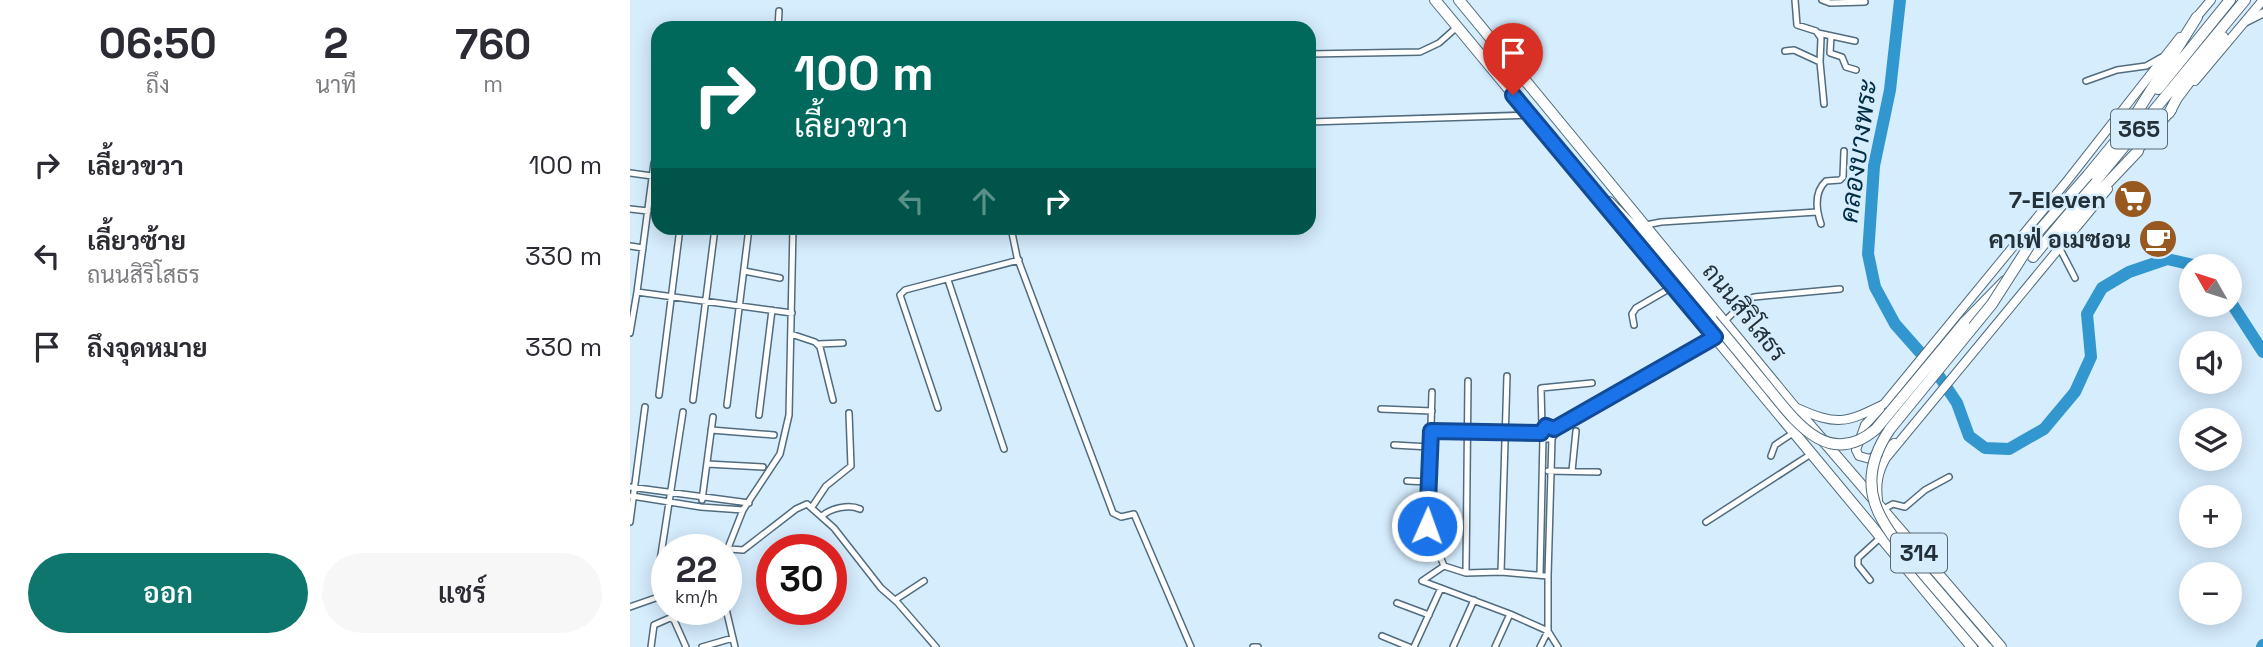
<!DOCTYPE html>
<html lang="th">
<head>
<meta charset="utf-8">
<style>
  :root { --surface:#fff; --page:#f7f7f7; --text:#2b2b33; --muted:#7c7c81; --accent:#0f766e }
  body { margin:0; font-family:"Space Grotesk",Sarabun,sans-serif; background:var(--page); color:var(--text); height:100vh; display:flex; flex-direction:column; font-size:26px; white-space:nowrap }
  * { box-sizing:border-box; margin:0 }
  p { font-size:23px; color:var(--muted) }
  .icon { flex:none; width:38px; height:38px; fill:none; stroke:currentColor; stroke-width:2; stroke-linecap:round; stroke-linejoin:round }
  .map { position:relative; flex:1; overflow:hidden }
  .drawer { display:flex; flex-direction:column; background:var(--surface); width:630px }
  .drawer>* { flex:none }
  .guide { position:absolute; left:21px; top:21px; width:665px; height:214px; border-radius:21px; box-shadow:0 4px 18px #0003; background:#00695c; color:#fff; overflow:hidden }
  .needle { width:46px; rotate:309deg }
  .tools { position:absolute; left:1549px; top:254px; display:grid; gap:14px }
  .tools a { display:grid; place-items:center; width:63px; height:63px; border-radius:50%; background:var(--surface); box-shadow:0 4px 18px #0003; font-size:35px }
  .speed { position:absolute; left:21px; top:534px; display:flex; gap:14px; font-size:35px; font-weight:700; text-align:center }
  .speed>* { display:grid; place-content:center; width:91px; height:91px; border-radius:50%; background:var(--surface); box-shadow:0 4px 18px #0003; line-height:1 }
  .speed small { font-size:18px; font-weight:400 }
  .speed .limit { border:10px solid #d22; background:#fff; color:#111 }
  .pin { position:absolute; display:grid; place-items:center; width:60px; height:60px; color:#fff; margin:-72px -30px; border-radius:50% 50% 50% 0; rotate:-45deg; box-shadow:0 0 7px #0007 }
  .pin .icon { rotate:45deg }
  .me { position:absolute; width:77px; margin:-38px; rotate:2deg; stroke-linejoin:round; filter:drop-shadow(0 0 5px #0008) }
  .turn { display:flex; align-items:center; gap:24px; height:147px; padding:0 28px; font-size:32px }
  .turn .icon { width:91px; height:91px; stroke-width:2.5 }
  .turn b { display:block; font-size:49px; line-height:60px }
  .lanes { display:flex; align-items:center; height:66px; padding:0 28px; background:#0003; justify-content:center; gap:35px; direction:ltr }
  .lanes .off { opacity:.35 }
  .eta { display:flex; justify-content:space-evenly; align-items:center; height:119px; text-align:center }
  .eta b { font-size:42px; font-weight:600; line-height:49px }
  .button { display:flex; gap:14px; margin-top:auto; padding:14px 28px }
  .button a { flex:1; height:80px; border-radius:42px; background:var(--accent); color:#fff; font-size:28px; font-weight:600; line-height:80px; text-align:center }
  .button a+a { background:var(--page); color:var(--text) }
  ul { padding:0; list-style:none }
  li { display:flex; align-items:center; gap:21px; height:91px; padding:0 28px }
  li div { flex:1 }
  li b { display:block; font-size:26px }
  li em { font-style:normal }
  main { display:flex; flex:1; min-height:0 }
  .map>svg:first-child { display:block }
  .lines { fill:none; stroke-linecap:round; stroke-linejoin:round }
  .river { stroke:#3297cf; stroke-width:12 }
  .minor-casing { stroke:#516c7e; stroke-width:8 }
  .tertiary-casing { stroke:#516c7e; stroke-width:10 }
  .secondary-casing { stroke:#516c7e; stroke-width:10 }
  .trunk-casing { stroke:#516c7e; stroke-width:12 }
  .minor { stroke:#fff; stroke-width:5 }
  .tertiary { stroke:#fff; stroke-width:7 }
  .secondary { stroke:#fff; stroke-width:8 }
  .trunk { stroke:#fff; stroke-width:10 }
  .trunk-bridge-casing { stroke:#516c7e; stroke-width:12; stroke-linecap:butt }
  .trunk-bridge { stroke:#fff; stroke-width:10 }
  .route-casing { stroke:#114b97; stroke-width:18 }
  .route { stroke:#1a73e8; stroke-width:12 }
  .labels { text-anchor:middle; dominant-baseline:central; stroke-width:5; stroke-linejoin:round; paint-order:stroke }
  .shield { fill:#d6edfe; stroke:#596973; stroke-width:2 }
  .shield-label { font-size:23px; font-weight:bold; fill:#243038 }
  .poi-label { font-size:24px; font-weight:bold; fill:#243038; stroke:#d6edfe; text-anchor:end }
  .street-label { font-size:24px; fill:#243038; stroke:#d6edfe }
  .water-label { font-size:26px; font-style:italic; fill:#012d43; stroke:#d6edfe }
</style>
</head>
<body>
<main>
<section class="drawer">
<div class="eta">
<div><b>06:50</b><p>ถึง</p></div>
<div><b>2</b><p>นาที</p></div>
<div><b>760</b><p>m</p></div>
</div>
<ul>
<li><svg class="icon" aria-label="right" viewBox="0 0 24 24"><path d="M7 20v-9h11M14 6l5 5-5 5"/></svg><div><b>เลี้ยวขวา</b></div><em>100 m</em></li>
<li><svg class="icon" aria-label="left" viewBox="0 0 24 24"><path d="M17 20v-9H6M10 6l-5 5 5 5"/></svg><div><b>เลี้ยวซ้าย</b><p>ถนนสิริโสธร</p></div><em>330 m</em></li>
<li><svg class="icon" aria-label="arrive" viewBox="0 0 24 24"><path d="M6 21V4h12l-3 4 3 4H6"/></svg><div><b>ถึงจุดหมาย</b></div><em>330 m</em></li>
</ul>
<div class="button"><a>ออก</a><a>แชร์</a></div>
</section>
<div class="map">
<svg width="1633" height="647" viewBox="0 0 1633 647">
  <rect width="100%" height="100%" fill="#d6edfe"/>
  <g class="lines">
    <!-- river -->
    <path class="river" d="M1270 0 1260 90 1244 166 1238 254 1245 287 1265 324 1303 367 1327 403 1339 436 1355 448 1379 449 1414 429 1445 392 1461 357 1457 314 1472 288 1499 272 1537 259 1568 266
      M1600 301 1633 352
      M1632 647 1633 645"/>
    <defs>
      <path id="minor" d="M1165 0 1167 25 1186 31 1191 38 1190 62 1194 104
        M1192 0 1200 3 1235 2
        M148 28 149 11
        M1188 33 1225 41
        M1201 36 1200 53 1212 57 1216 67 1226 70
        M1155 51 1164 50 1190 62
        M679 54 790 52 809 43 827 27
        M1456 81 1487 70 1516 66 1532 57
        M679 122 900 115
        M0 173 22 176
        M0 209 18 211
        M1191 224C1186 209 1184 192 1196 181L1210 180 1213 177 1214 151
        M1016 225 1031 222 1187 212
        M381 228 387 257 483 513 491 517 504 514 561 647
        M0 246 13 248
        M1430 249 1445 278
        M114 271 150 278
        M318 280 374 449
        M7 292 24 163
        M1095 321 1116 300 1124 297 1210 289
        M1004 325 1002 314 1006 308 1042 287
        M0 333 7 292 162 313
        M161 334 185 342 190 347 203 400
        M188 344 213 343
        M802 392 798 526 814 566
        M29 395 50 228
        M63 400 85 228
        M97 405 119 228
        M308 408 270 295 275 290 389 260
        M751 409 802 411
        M129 415 142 310
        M911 432a7 7 0 1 1 14 0a7 7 0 1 1-14 0Z
        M912 428 911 388 962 383
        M924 429 1085 337
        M81 430 144 435
        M801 431 911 433
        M922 438 918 576 871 572 836 573 814 566 792 581 880 614 918 631 928 647
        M764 445 800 447
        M1141 456 1145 445 1163 433
        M77 464 133 467
        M918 471 968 472
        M942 471 946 431
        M777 481 799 482
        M0 487 119 503
        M2 496 71 507 113 510
        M72 500 83 417
        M182 507 196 486 221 466 219 413
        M1252 510 1263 504 1275 507 1295 490 1319 477
        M192 516C201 508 219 504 230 509
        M0 522 15 407
        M1076 522 1181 454
        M99 549 113 550 166 509 177 504 204 528 251 588 267 602 306 647
        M96 553 113 510 150 454 159 415 163 228
        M871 572 877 376
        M836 573 838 381
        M910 575 913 437
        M1240 580 1228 565V558L1251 537
        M26 587 53 412
        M265 600 294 581
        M767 603 799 615
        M0 607 37 594
        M96 609 105 647
        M752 636 779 647
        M21 647 24 625 40 618 44 620 56 647
        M72 647 103 638
        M623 647H628
        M784 647 811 588
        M823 647 844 600
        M865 647 880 614
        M910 647 918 631V576"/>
      <path id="tertiary" d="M1615 22 1633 13"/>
      <path id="secondary" d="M1565 19 1581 0
        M1565 81 1633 0
        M1505 154 1542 110
        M1167 408C1207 426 1216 423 1254 404L1437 181 1550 37
        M1250 409 1235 425 1226 450 1229 456 1240 459 1264 443
        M1248 500C1246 484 1248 472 1256 458L1478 189"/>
      <path id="trunk" d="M805 0 1342 647
        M829 0 1165 408 1371 647
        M1528 89 1600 0
        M1539 113 1547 98 1593 37
        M1458 175 1499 125 1567 17
        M979 202 1012 236 1082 320
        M1431 232 1508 151
        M1403 257 1615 0
        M1334 323 1375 281"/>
    </defs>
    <!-- minor casing -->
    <use href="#minor" class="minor-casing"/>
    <!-- tertiary casing -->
    <use href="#tertiary" class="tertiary-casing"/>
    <!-- secondary casing -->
    <use href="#secondary" class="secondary-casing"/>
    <!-- trunk casing -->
    <use href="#trunk" class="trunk-casing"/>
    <!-- minor -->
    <use href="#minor" class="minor"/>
    <!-- tertiary -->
    <use href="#tertiary" class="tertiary"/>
    <!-- secondary -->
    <use href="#secondary" class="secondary"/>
    <!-- trunk -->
    <use href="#trunk" class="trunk"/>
    <defs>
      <path id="trunk-bridge" d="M1082 320C1100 341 1117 362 1134 383 1163 418 1197 471 1246 429L1334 323
        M1356 647C1336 624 1316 600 1296 577 1256 529 1217 492 1260 429L1362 304 1408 232 1458 175"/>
    </defs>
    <!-- trunk-bridge casing -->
    <use href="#trunk-bridge" class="trunk-bridge-casing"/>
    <!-- trunk-bridge -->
    <use href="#trunk-bridge" class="trunk-bridge"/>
  </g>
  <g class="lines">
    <defs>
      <path id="route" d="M797 526 801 431 911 433 916 426 924 429 1085 337 883 95"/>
    </defs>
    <!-- route casing -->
    <use href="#route" class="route-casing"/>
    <!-- route -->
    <use href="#route" class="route"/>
  </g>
  <!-- icons -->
  <defs>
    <symbol id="supermarket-disc" viewBox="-11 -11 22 22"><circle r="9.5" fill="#985921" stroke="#d6edfe"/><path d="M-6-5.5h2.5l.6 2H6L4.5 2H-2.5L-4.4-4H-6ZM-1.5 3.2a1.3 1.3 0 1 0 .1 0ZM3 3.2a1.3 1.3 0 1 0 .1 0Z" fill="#fff"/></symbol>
    <symbol id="cafe-disc" viewBox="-11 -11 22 22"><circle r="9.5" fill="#985921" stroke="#d6edfe"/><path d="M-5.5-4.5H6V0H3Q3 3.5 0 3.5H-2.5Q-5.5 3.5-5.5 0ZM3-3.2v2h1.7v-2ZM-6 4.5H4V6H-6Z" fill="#fff"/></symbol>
  </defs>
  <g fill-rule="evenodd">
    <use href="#supermarket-disc" x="1481" y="177" width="44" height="44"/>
    <use href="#cafe-disc" x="1506" y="217" width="44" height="44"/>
  </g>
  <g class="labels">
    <!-- shield labels -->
    <g class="shield">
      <rect x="1481" y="109.5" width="56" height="39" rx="5"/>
      <rect x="1261" y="533.5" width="56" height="39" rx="5"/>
    </g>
    <g class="shield-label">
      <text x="1509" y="129">365</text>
      <text x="1289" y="553">314</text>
    </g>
    <!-- poi labels -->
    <g class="poi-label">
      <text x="1476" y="199">7-Eleven</text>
      <text x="1501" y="239">คาเฟ่ อเมซอน</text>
    </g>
    <!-- street labels -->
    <g class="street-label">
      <text transform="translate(1115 312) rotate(51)">ถนนสิริโสธร</text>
    </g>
    <!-- water labels -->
    <g class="water-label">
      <text transform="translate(1228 151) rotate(-82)">คลองบางพระ</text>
    </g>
  </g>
</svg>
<div class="tools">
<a><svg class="needle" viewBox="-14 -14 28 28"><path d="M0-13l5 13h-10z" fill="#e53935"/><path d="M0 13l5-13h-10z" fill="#7c7c81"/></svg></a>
<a><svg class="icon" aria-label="sound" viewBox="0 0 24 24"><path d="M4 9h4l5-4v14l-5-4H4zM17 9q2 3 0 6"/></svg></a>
<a><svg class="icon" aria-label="layers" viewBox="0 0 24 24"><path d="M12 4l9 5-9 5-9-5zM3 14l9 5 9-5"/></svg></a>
<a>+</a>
<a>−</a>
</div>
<div class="speed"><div>22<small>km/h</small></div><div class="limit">30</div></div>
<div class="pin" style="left:883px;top:95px;background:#d93025"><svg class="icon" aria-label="arrive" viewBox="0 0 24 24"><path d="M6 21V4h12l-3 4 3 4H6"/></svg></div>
<svg class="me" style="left:797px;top:526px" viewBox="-20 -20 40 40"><circle r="17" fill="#1a73e8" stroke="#fff" stroke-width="3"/><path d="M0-11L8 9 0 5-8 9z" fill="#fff"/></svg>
<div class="guide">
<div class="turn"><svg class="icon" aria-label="right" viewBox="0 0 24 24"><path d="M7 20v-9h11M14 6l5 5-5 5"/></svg><div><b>100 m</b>เลี้ยวขวา</div></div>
<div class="lanes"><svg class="icon off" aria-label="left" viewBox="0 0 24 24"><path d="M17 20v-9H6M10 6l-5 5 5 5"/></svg><svg class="icon off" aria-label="ahead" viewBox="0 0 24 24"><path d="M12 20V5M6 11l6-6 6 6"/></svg><svg class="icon" aria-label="right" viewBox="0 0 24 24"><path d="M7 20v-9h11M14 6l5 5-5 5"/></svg></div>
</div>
</div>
</main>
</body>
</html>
